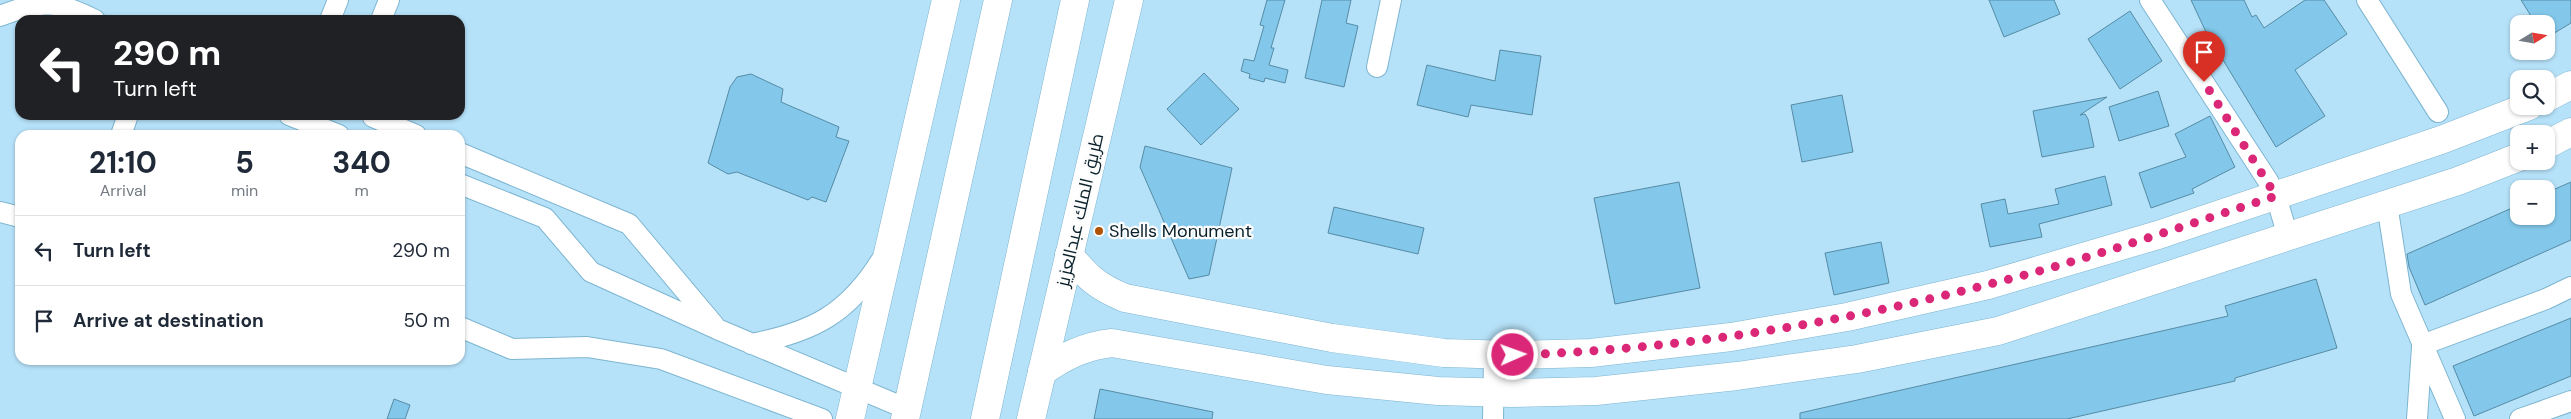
<!DOCTYPE html>
<html lang="en">
<head>
<meta charset="utf-8">
<style>
  :root { --surface:#fff; --page:#f2f2f3; --text:#1f2937; --muted:#747a83; --line:#e0e1e3 }
  body { margin:0; font-family:"DM Sans",Cairo,sans-serif; background:var(--page); color:var(--text); height:100vh; display:flex; flex-direction:column; font-size:19px; white-space:nowrap }
  * { box-sizing:border-box; margin:0 }
  p { font-size:16px; color:var(--muted) }
  .icon { flex:none; width:28px; height:28px; fill:none; stroke:currentColor; stroke-width:2; stroke-linecap:round; stroke-linejoin:round }
  .map { position:relative; flex:1; overflow:hidden }
  .panel { position:absolute; left:15px; top:130px; width:450px; height:235px; display:flex; flex-direction:column; background:var(--surface); border-radius:15px; box-shadow:0 1px 4px #0004 }
  .panel>* { flex:none }
  .hud { position:absolute; left:15px; top:15px; width:450px; height:105px; border-radius:15px; box-shadow:0 1px 4px #0004; background:#202124; color:#fff; overflow:hidden }
  .needle { width:32px; rotate:79deg }
  .buttons { position:absolute; left:2510px; top:15px; display:grid; gap:10px }
  .buttons a { display:grid; place-items:center; width:45px; height:45px; border-radius:10px; background:var(--surface); box-shadow:0 1px 4px #0004; font-size:25px }
  .pin { position:absolute; display:grid; place-items:center; width:42px; height:42px; color:#fff; margin:-51px -21px; border-radius:50% 50% 50% 0; rotate:-45deg; box-shadow:0 0 5px #0007 }
  .pin .icon { rotate:45deg }
  .me { position:absolute; width:55px; margin:-28px; rotate:88deg; stroke-linejoin:round; filter:drop-shadow(0 0 4px #0008) }
  .turn { display:flex; align-items:center; gap:18px; height:105px; padding:0 15px; font-size:22px }
  .turn .icon { width:65px; height:65px; stroke-width:2.5 }
  .turn b { display:block; font-size:35px; line-height:42px }
  .eta { display:flex; justify-content:space-evenly; align-items:center; height:85px; text-align:center }
  .eta b { font-size:30px; font-weight:700; line-height:35px }
  ul { padding:0; list-style:none }
  li { display:flex; align-items:center; gap:15px; height:70px; padding:0 15px; border-top:1px solid var(--line) }
  li div { flex:1 }
  li b { display:block; font-size:19px }
  li em { font-style:normal }
  .map>svg:first-child { display:block }
  .building { fill:#83c8ea; stroke:#558ba5 }
  .lines { fill:none; stroke-linecap:round; stroke-linejoin:round }
  .street-casing { stroke:#7db5d0; stroke-width:22 }
  .secondary-casing { stroke:#7db5d0; stroke-width:29 }
  .highway-casing { stroke:#7db5d0; stroke-width:29 }
  .street { stroke:#fff; stroke-width:20 }
  .secondary { stroke:#fff; stroke-width:28 }
  .highway { stroke:#fff; stroke-width:28 }
  .route { stroke:#db2777; stroke-width:9; stroke-dasharray:0 16.2 }
  .poi-dot { fill:#b15202; stroke:#fcfcfc; stroke-width:2 }
  .labels { text-anchor:middle; dominant-baseline:central; stroke-width:4.5; stroke-linejoin:round; paint-order:stroke }
  .street-label { font-size:18px; fill:#09202a; stroke:#fcfcfc }
  .poi-label { font-size:18px; fill:#09202a; stroke:#fcfcfc; text-anchor:start }
</style>
</head>
<body>
<div class="map">
<svg width="2571" height="419" viewBox="0 0 2571 419">
  <rect width="100%" height="100%" fill="#b6e2f9"/>
  <!-- building -->
  <path class="building" d="M1267 0H1285L1271 48H1274L1269 65 1288 70 1285 83 1265 78 1264 82 1249 78 1250 74 1241 71 1244 59 1254 61 1264 26 1260 25Z
    M1322 0H1351L1346 23 1358 26 1344 87 1305 78Z
    M1989 0H2054L2060 14 2004 37Z
    M2191 0H2244L2252 17 2256 15 2264 28 2305 0H2324L2347 34 2295 70 2325 116 2276 147 2206 32Z
    M2521 0H2571V23L2546 38V24H2536Z
    M2130 11 2162 61 2120 89 2088 39Z
    M1500 50 1541 56 1532 115 1471 105 1468 117 1417 105 1427 65 1495 81Z
    M1204 73 1239 109 1201 145 1167 109Z
    M751 74 783 89 781 102 839 127 836 137 849 141 826 202 812 197 808 200 737 172 728 174 708 163 730 87 737 77Z
    M2158 91 2169 126 2119 141 2109 107Z
    M1842 95 1853 152 1802 162 1791 105Z
    M2107 97 2080 115 2085 114 2088 119 2094 147 2042 157 2033 111Z
    M2210 116 2235 167 2192 189 2194 193 2151 208 2139 173 2186 157 2175 134Z
    M1145 146 1232 168 1209 275 1189 279 1140 167Z
    M2105 176 2112 205 2039 224 2042 237 1990 247 1981 204 2005 199 2008 214 2059 204 2055 189Z
    M1679 182 1700 288 1615 304 1594 198Z
    M2571 182V240L2425 305 2409 267 2407 254 2519 205V216H2546V193Z
    M1334 207 1424 228 1418 254 1328 233Z
    M1881 242 1889 283 1834 295 1825 253Z
    M2316 279 2337 348 2235 378V381L2067 419H1800V413L2228 316 2225 306Z
    M2571 318V376L2474 416 2453 366Z
    M1100 389 1213 412 1212 419H1094Z
    M394 399 410 405 405 419H387Z"/>
  <g class="lines">
    <defs>
      <path id="street" d="M2150 0 2268 181 2276 196 2288 237
        M2367 0 2438 112
        M0 16C41 0 56 0 95 20
        M330 20 338 0
        M381 20 389 0
        M1377 67 1391 0
        M289 115 339 135
        M373 115V117L416 135
        M121 135 128 115
        M460 153 629 224 714 325
        M460 184 545 218 591 272 717 329 907 409
        M2387 204 2401 294 2455 419
        M0 212 20 217
        M460 327 512 349 587 347 661 359 822 419
        M751 344C813 332 848 314 882 259
        M2422 345 2546 299 2571 287
        M1493 419 1494 355
        M2417 419 2422 347
        M2520 419 2571 401"/>
      <path id="secondary" d="M2546 98 2571 85
        M2546 145 2571 132
        M1069 255C1087 277 1098 287 1125 298L1332 338 1444 353 1513 355 1591 353 1731 337 1847 317 1988 285 2158 235 2441 140 2529 106
        M1042 372C1064 356 1085 346 1112 343L1327 380 1438 391 1511 393 1596 391 1737 376 1857 359 1998 331 2458 181 2519 157
        M850 419 946 0
        M905 419 998 0"/>
      <path id="highway" d="M985 419 1075 0
        M1031 419 1129 0"/>
    </defs>
    <!-- street casing -->
    <use href="#street" class="street-casing"/>
    <!-- secondary casing -->
    <use href="#secondary" class="secondary-casing"/>
    <!-- highway casing -->
    <use href="#highway" class="highway-casing"/>
    <!-- street -->
    <use href="#street" class="street"/>
    <!-- secondary -->
    <use href="#secondary" class="secondary"/>
    <!-- highway -->
    <use href="#highway" class="highway"/>
  </g>
  <g class="lines">
    <!-- route -->
    <path class="route" d="M1513 355C1673 350 1831 325 1986 285 2084 261 2180 227 2276 196L2204 82"/>
  </g>
  <!-- markers -->
  <circle class="poi-dot" cx="1099" cy="231" r="5"/>
  <g class="labels">
    <!-- street labels -->
    <g class="street-label">
      <text transform="translate(1080 210) rotate(-77)">طريق الملك عبدالعزيز</text>
    </g>
    <!-- poi labels -->
    <g class="poi-label">
      <text x="1109" y="231">Shells Monument</text>
    </g>
  </g>
</svg>
<div class="buttons">
<a><svg class="needle" viewBox="-14 -14 28 28"><path d="M0-13l5 13h-10z" fill="#e53935"/><path d="M0 13l5-13h-10z" fill="#747a83"/></svg></a>
<a><svg class="icon" aria-label="search" viewBox="0 0 24 24"><circle cx="10" cy="10" r="6"/><path d="M15 15l6 6"/></svg></a>
<a>+</a>
<a>−</a>
</div>
<div class="pin" style="left:2204px;top:82px;background:#d93025"><svg class="icon" aria-label="arrive" viewBox="0 0 24 24"><path d="M6 21V4h12l-3 4 3 4H6"/></svg></div>
<svg class="me" style="left:1513px;top:355px" viewBox="-20 -20 40 40"><circle r="17" fill="#db2777" stroke="#fff" stroke-width="3"/><path d="M0-11L8 9 0 5-8 9z" fill="#fff"/></svg>
<div class="hud">
<div class="turn"><svg class="icon" aria-label="left" viewBox="0 0 24 24"><path d="M17 20v-9H6M10 6l-5 5 5 5"/></svg><div><b>290 m</b>Turn left</div></div>
</div>
<section class="panel">
<div class="eta">
<div><b>21:10</b><p>Arrival</p></div>
<div><b>5</b><p>min</p></div>
<div><b>340</b><p>m</p></div>
</div>
<ul>
<li><svg class="icon" aria-label="left" viewBox="0 0 24 24"><path d="M17 20v-9H6M10 6l-5 5 5 5"/></svg><div><b>Turn left</b></div><em>290 m</em></li>
<li><svg class="icon" aria-label="arrive" viewBox="0 0 24 24"><path d="M6 21V4h12l-3 4 3 4H6"/></svg><div><b>Arrive at destination</b></div><em>50 m</em></li>
</ul>
</section>
</div>
</body>
</html>
